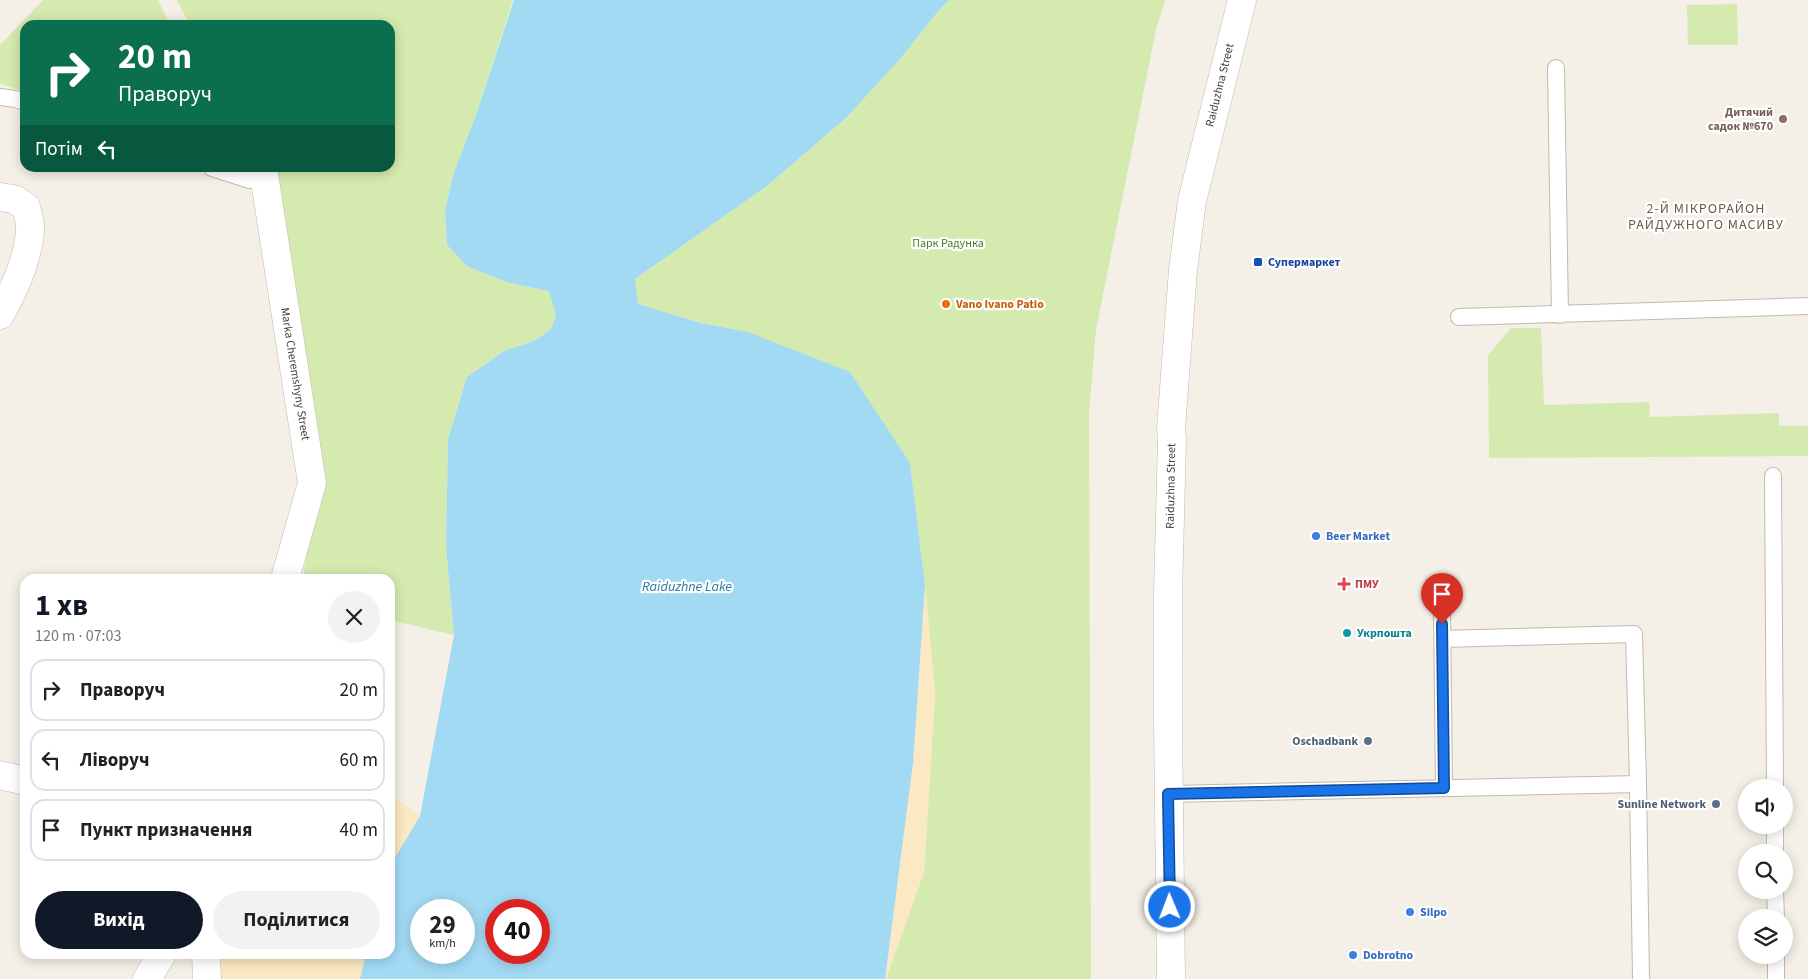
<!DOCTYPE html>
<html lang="uk">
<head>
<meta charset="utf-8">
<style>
  :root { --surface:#fff; --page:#f2f2f2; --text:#222; --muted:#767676; --line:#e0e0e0; --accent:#111827 }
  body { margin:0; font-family:"Source Sans 3",sans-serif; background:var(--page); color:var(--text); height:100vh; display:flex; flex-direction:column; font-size:19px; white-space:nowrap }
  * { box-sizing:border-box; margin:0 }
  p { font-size:16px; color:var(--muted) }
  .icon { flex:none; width:28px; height:28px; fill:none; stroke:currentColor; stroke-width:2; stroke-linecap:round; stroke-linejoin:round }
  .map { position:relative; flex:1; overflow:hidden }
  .details { position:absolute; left:20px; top:574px; width:375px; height:385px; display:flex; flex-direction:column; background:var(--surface); border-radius:15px; box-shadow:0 2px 12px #0003 }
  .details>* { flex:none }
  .top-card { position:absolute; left:20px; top:20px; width:375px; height:152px; border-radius:15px; box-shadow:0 2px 12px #0003; background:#0b6e4f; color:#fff; overflow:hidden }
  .buttons { position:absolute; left:1738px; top:779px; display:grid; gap:10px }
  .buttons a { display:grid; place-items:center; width:55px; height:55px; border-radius:50%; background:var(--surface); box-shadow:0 2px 12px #0003; font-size:25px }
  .speed { position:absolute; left:410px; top:899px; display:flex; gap:10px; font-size:25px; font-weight:700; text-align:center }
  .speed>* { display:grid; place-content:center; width:65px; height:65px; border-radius:50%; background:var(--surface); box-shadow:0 2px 12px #0003; line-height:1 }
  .speed small { font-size:12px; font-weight:400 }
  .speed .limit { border:8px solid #d22; background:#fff; color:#111 }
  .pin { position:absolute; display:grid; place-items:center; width:42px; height:42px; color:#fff; margin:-51px -21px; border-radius:50% 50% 50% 0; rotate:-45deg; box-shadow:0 0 5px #0007 }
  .pin .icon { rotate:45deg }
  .me { position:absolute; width:55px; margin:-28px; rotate:359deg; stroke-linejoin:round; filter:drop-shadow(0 0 4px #0008) }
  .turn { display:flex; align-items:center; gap:18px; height:105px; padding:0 15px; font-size:22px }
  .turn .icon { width:65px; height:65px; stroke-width:2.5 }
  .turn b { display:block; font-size:35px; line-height:42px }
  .then { display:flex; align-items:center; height:48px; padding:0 15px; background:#0003; gap:10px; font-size:19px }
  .round { display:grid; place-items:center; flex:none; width:52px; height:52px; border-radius:26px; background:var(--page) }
  .summary { display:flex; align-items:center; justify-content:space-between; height:85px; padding:0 15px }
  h1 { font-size:30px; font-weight:700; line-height:38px; color:var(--accent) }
  .action { display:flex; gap:10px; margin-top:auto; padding:10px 15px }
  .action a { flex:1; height:58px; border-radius:30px; background:var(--accent); color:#fff; font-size:20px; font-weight:700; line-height:58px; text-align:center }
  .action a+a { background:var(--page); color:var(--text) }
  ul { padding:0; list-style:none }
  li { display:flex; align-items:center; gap:15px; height:62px; margin:0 10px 8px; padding:0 5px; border:2px solid var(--line); border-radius:15px }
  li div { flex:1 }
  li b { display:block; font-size:19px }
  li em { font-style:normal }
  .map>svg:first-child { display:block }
  .green { fill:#d5eaaf }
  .sand { fill:#fae9c2 }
  .water { fill:#a2daf3; fill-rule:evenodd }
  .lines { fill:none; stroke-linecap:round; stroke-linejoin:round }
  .service-casing { stroke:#c3b9ad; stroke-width:18 }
  .minor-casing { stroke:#c3b9ad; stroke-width:29 }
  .tertiary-casing { stroke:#c3b9ad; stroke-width:29 }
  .service { stroke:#fff; stroke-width:16 }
  .minor { stroke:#fff; stroke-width:28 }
  .tertiary { stroke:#fff; stroke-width:28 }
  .route-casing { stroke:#114b97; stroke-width:12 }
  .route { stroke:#1a73e8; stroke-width:9 }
  .education-dot { fill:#8d6e63; stroke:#fff; stroke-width:2 }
  .transit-dot { fill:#1a4fb4; stroke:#fff; stroke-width:2 }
  .food-dot { fill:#e8710a; stroke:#fff; stroke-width:2 }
  .shop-dot { fill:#3f7fe0; stroke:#fff; stroke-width:2 }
  .health-dot { fill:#e0444e; stroke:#fff; stroke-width:2 }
  .culture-dot { fill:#0f9aa8; stroke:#fff; stroke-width:2 }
  .service-dot { fill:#5c6f8a; stroke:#fff; stroke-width:2 }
  .labels { text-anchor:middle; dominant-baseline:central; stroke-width:4.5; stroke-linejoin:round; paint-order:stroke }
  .street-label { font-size:12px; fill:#483f36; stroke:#fff }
  .education-label { font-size:12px; font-weight:bold; fill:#785e54; stroke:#fff; text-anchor:end }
  .park-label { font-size:12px; fill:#4f7c27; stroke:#fff }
  .transit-label { font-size:12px; font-weight:bold; fill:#164399; stroke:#fff; text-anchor:start }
  .food-label { font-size:12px; font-weight:bold; fill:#c56008; stroke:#fff; text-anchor:start }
  .shop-label { font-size:12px; font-weight:bold; fill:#366cbe; stroke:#fff; text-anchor:start }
  .health-label { font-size:12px; font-weight:bold; fill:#be3a42; stroke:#fff; text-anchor:start }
  .culture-label { font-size:12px; font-weight:bold; fill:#0d838f; stroke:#fff; text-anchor:start }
  .service-label { font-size:12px; font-weight:bold; fill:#4e5e75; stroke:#fff; text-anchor:end }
  .neighbourhood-label { font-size:14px; letter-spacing:1px; fill:#6b5c4d; stroke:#fff }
  .water-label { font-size:14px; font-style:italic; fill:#287ea7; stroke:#fff }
</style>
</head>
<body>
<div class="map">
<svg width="1808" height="979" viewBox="0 0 1808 979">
  <rect width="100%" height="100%" fill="#f4efe7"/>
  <!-- green -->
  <path class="green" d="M43 0H158L170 25H25V93L0 83V45Z
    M177 0H513L476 115 453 175 445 211 447 245 467 266 506 282 549 291 556 315 551 329 536 340 504 351 467 377 448 439 446 547 454 635 390 620V579H303L320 475 271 168H390V25H190Z
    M949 0H1165L1156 30 1096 330 1089 413 1091 979H886L924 872 935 694 925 585 910 463 748 332 701 323 638 304 635 279 767 186 846 118 900 59 939 10Z
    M1737 4 1738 45H1688L1687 5Z
    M1511 328H1541L1544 405 1649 402 1650 417 1779 413V426H1808V456L1489 458 1488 355Z"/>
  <!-- sand -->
  <path class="sand" d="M925 585 935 694 924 872 886 979H885L913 763Z
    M396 798 420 816 390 866V802Z
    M217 954H366L360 979H218Z"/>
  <!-- water -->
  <path class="water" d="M514 0H949L939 10 900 59 846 118 767 186 635 279 638 304 701 323 748 332 850 372 910 463 925 585 913 763 885 979H360L366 954H390V866L420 816 454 635 446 547 448 439 467 377 504 351 536 340 551 329 556 315 549 291 506 282 467 266 447 245 445 211 453 175 476 115ZM421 910H464V952H421ZM496 910H539V952H496Z"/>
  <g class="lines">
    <defs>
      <path id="service" d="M1556 68 1560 315
        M0 97 15 99 25 102
        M212 168 249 180 256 179 264 173
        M1459 317 1808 306
        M1773 476 1775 788
        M1442 609 1444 788
        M1442 639 1634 634 1638 784 1641 979
        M1169 794 1638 784
        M1775 825V852
        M1775 890 1776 918
        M1776 955V979"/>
      <path id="minor" d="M263 168 312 483 285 579
        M0 197 14 199 26 207C28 215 31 223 30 231 28 259 14 290 0 315
        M0 775 25 781
        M206 954 207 979
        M147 979 162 954"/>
      <path id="tertiary" d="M1171 979 1168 721V594L1172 439 1171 428 1183 270 1192 201 1242 0"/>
    </defs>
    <!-- service casing -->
    <use href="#service" class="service-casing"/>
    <!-- minor casing -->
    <use href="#minor" class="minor-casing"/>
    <!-- tertiary casing -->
    <use href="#tertiary" class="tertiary-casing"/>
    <!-- service -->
    <use href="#service" class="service"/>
    <!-- minor -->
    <use href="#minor" class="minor"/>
    <!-- tertiary -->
    <use href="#tertiary" class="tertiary"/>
  </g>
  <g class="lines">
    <defs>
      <path id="route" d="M1170 907 1168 794 1444 788 1442 624"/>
    </defs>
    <!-- route casing -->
    <use href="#route" class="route-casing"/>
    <!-- route -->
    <use href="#route" class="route"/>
  </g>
  <!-- markers -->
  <circle class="education-dot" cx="1783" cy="119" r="5"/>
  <rect class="transit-dot" x="1253" y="257" width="10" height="10" rx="2.5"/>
  <circle class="food-dot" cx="946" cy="304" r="5"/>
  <g class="shop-dot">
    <circle cx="1316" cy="536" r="5"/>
    <circle cx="1410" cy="912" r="5"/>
    <circle cx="1353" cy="955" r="5"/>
  </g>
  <path class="health-dot" d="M1341.5 576.5h5v5h5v5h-5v5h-5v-5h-5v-5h5z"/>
  <circle class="culture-dot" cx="1347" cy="633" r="5"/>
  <g class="service-dot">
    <circle cx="1368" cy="741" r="5"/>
    <circle cx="1716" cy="804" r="5"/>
  </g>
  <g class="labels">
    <!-- street labels -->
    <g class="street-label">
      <text transform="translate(1220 85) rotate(-76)">Raiduzhna Street</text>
      <text transform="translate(295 374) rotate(81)">Marka Cheremshyny Street</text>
      <text transform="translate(1171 486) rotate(-89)">Raiduzhna Street</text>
    </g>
    <!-- education labels -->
    <g class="education-label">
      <text x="1773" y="112">Дитячий<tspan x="1773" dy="14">садок №670</tspan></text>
    </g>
    <!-- park labels -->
    <g class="park-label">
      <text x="948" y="243">Парк Радунка</text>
    </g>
    <!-- transit labels -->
    <g class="transit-label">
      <text x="1268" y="262">Супермаркет</text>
    </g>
    <!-- food labels -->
    <g class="food-label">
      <text x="956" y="304">Vano Ivano Patio</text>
    </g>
    <!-- shop labels -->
    <g class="shop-label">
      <text x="1326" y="536">Beer Market</text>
      <text x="1420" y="912">Silpo</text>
      <text x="1363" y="955">Dobrotno</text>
    </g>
    <!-- health labels -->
    <g class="health-label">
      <text x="1355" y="584">ПМУ</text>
    </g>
    <!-- culture labels -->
    <g class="culture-label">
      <text x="1357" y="633">Укрпошта</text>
    </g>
    <!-- service labels -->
    <g class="service-label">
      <text x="1358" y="741">Oschadbank</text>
      <text x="1706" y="804">Sunline Network</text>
    </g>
    <!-- neighbourhood labels -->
    <g class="neighbourhood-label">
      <text x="1706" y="209">2-Й МІКРОРАЙОН<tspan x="1706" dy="16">РАЙДУЖНОГО МАСИВУ</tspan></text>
    </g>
    <!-- water labels -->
    <g class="water-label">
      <text x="687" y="587">Raiduzhne Lake</text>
    </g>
  </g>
</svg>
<div class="buttons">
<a><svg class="icon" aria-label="sound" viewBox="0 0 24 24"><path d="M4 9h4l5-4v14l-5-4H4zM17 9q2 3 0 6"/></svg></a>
<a><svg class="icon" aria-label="search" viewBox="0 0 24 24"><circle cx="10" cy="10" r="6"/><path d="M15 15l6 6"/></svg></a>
<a><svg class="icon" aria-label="layers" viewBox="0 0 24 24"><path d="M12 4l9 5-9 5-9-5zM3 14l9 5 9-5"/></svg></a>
</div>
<div class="speed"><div>29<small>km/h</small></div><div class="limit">40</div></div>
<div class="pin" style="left:1442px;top:624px;background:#d93025"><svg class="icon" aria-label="arrive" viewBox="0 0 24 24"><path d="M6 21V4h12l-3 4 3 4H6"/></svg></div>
<svg class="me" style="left:1170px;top:907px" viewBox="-20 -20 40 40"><circle r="17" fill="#1a73e8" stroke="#fff" stroke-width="3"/><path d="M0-11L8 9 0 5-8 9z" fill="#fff"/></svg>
<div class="top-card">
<div class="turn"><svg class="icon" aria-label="right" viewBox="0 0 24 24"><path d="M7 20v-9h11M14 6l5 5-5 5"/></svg><div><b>20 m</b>Праворуч</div></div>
<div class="then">Потім<svg class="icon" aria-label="left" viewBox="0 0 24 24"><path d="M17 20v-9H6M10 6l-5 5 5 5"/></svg></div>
</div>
<section class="details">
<div class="summary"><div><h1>1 хв</h1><p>120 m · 07:03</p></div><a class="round"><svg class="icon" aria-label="close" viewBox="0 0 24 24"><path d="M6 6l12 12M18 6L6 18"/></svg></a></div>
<ul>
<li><svg class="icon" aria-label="right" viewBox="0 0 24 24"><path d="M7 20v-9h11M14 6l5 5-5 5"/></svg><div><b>Праворуч</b></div><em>20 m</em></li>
<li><svg class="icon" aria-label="left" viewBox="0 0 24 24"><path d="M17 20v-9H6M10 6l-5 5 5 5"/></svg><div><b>Ліворуч</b></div><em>60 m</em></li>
<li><svg class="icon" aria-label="arrive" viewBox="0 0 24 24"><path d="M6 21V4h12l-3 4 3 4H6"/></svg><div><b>Пункт призначення</b></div><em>40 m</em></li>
</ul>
<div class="action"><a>Вихід</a><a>Поділитися</a></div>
</section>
</div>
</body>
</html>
